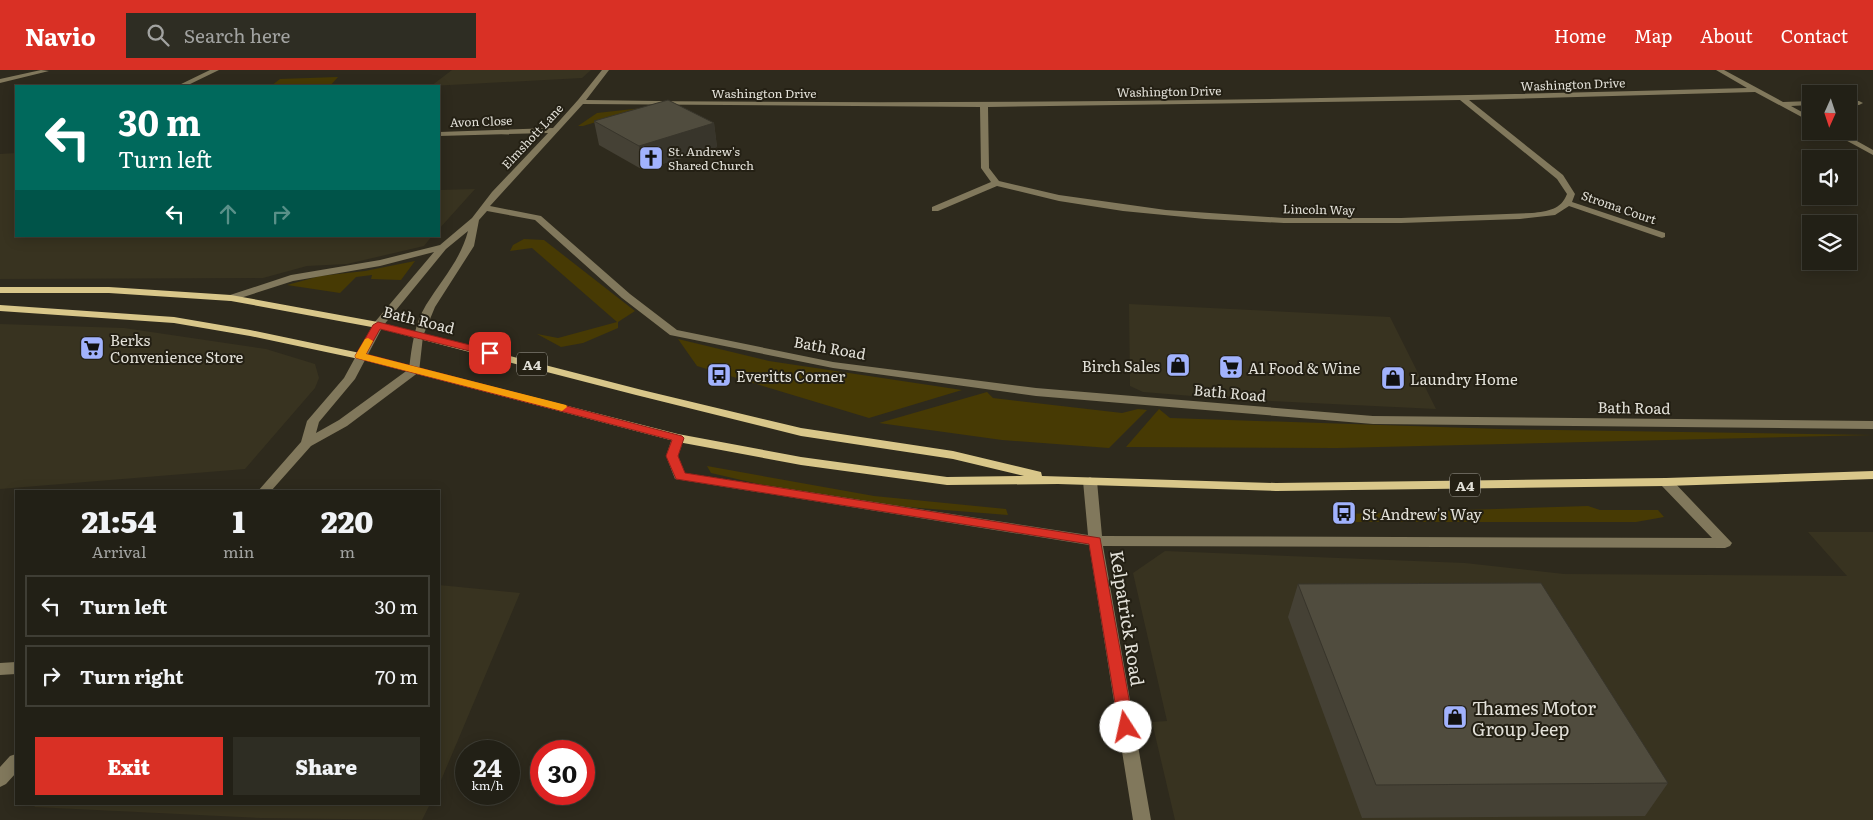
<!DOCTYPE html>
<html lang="en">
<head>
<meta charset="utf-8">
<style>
  :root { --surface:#222016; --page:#2e2d23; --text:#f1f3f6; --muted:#a2a3a1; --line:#3f3e35; --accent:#d93025 }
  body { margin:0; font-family:Literata,serif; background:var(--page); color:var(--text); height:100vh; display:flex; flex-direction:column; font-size:19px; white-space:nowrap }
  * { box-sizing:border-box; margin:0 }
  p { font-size:16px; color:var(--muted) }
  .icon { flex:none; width:28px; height:28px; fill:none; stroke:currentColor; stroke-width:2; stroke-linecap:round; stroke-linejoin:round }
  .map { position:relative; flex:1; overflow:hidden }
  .drawer { position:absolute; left:15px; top:420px; width:425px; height:315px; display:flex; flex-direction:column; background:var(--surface); border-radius:0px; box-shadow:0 2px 12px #0003,0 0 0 1px var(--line) }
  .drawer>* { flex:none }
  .banner { position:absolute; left:15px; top:15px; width:425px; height:152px; border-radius:0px; box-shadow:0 2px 12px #0003,0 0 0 1px var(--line); background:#00695c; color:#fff; overflow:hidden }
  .needle { width:32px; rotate:183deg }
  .tools { position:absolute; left:1802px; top:15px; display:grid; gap:10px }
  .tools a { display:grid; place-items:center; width:55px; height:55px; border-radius:0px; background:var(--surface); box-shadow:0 2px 12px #0003,0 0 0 1px var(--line); font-size:25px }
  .speed { position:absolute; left:455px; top:670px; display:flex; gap:10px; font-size:25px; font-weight:700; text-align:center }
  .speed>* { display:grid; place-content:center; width:65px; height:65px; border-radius:50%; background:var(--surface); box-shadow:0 2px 12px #0003,0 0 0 1px var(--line); line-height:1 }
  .speed small { font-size:12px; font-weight:400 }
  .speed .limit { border:8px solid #d22; background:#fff; color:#111 }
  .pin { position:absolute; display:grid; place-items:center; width:42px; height:42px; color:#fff; margin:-21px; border-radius:10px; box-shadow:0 2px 8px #0006 }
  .me { position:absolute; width:55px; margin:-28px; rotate:350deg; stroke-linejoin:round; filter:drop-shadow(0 0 4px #0008) }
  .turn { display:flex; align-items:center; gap:18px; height:105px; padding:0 20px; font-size:22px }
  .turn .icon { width:65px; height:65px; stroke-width:2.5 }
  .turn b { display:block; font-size:35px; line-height:42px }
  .lanes { display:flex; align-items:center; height:48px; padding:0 20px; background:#0003; justify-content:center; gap:25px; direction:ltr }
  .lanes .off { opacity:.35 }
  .eta { display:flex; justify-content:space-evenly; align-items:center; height:85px; text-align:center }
  .eta b { font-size:30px; font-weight:800; line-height:35px }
  .button { display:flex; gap:10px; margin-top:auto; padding:10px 20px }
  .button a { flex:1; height:58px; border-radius:0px; background:var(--accent); color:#fff; font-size:20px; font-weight:800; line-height:58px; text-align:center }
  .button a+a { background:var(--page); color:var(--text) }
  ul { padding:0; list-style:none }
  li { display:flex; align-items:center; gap:15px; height:62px; margin:0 10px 8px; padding:0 10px; border:2px solid var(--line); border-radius:0px }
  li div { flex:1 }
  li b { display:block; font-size:19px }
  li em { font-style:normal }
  header { display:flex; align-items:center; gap:30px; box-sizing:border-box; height:70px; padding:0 25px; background:var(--accent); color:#fff }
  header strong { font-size:24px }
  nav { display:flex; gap:28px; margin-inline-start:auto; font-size:18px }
  .search { width:350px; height:45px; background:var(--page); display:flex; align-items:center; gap:12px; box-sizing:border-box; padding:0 18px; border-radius:0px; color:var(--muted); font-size:19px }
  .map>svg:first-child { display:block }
  .built { fill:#383320 }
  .green { fill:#473a04 }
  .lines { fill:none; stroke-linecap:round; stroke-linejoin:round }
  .minor { fill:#81785c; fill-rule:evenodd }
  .major { fill:#d9c78a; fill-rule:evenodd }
  .wall { fill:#454135 }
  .shaded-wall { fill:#38352b }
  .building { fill:#504c3e; stroke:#38352b }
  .route { fill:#d93025; stroke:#8d1f18 }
  .slow { fill:#f59e0b }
  .labels { text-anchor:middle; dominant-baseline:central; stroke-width:4; stroke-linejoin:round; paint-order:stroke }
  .far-street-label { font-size:12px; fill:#e3e1d9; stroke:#242014 }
  .far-poi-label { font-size:12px; fill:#e3e1d9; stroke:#242014; text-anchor:start }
  .shield { fill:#242014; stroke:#aaa79e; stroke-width:1 }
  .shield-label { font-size:14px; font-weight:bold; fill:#e3e1d9 }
  .street-label { font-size:15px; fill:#e3e1d9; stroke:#242014 }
  .poi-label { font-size:15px; fill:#e3e1d9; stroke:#242014; text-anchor:start }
  .near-street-label { font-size:18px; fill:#e3e1d9; stroke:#242014 }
  .near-poi-label { font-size:18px; fill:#e3e1d9; stroke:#242014; text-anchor:start }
</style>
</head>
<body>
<header>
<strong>Navio</strong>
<div class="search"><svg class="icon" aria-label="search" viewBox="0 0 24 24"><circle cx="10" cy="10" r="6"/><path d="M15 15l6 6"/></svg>Search here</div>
<nav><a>Home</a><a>Map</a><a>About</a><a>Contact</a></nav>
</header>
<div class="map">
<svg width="1873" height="750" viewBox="0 0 1873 750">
  <rect width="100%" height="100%" fill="#2e2a1d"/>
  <!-- built -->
  <path class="built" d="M452 0H591L582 8 431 16Z
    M16 83V166H432L424 176 347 194 307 196 263 208 0 209V84Z
    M475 119 439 159V120Z
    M1129 234 1390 247 1436 339 1229 329 1143 322 1130 316Z
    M0 254 124 258 266 279 315 294 319 308 315 318 245 399 0 419Z
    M1808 462H1873V750H1175L1152 652 1167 651 1133 503 1165 481 1465 493 1564 504 1847 506Z
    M439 515 520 523 439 715Z
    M37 734H430L422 750 261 748 34 737Z"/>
  <!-- green -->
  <path class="green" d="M338 7 330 16H271L280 9Z
    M642 38 583 56H578L597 43Z
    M524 169 544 170 635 241 618 252V258L583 273 561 277 537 264 558 268 617 252 532 178 510 181 513 175Z
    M415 191 401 210 371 209 372 205 356 207 340 223 287 215 320 206 365 201Z
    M678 269 769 291 962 320 869 348 697 296Z
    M987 322 993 328 1122 343 1138 339 1147 340 1109 378 1002 370 879 353Z
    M1159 339 1170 348 1500 359 1873 365 1337 378 1126 377Z
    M707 396 874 426 1006 439 1008 445 831 431 711 403Z
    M1588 436 1600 440H1658L1664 447 1636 452H1348L1345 444Z"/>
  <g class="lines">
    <!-- minor -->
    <path class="minor" d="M41 0 49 1 0 13V9Z
      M210 0H219L186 16H177Z
      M602 0H609L586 30C974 36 1360 29 1747 18L1716 0H1724L1783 32 1811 31V35L1791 36 1811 47V52L1755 22 1469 30 1563 105 1575 124 1572 132 1665 163V167L1662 168 1569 136 1555 145 1520 149 1401 153H1284L1205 149 1123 141 1059 131 997 116 938 141H932V137L991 112 981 98 980 37 583 34 490 136 541 146 630 224 677 260 833 292 1036 318 1373 346 1873 351V359L1373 354 1036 326 833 298 670 265 622 228 535 150 487 141 479 150 474 176 435 237 423 266 419 302 347 356 311 376 271 421H258L301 372 307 351 344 308 374 253 434 182 380 196 293 211 231 231 227 230 226 228 227 226 291 205 380 190 440 175 472 148 492 122 548 63 439 66V62L553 58 578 30ZM1460 30 1557 109 1567 124C1561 140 1548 141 1532 143L1401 148H1284L1166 140 1059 125 999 111 989 98 988 37ZM468 161C461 189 441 211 426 235 414 255 412 276 409 299L339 350 316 363 319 352 355 309 383 256 446 179Z
      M1849 31H1859L1863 33 1859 35H1849Z
      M1829 61H1839L1873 80V85Z
      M678 364 684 368 678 386 685 403 1088 465 1083 411 1090 407 1097 411 1102 466 1712 468 1661 415 1659 412 1666 408 1671 409 1732 473 1730 476 1725 478 1103 476 1151 750H1133L1089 475 675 409 666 386 672 368Z
      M16 592V604L0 605V593Z
      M16 684V703L6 714 0 717V697L10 686Z"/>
    <!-- major -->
    <path class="major" d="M0 217H109L231 225 378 252 642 320 801 358 953 381 1041 402 1042 406 1276 413 1666 408 1873 401V409L1666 416 1276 421 1058 414 947 415 801 395 678 372 359 289 250 266 174 253 0 241V235L174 247 250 260 360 283 678 364 801 387 947 407 1024 406 953 389 801 366 636 325 377 258 231 231 109 223H0Z"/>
  </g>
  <!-- wall -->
  <path class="wall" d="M594 51 714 53 717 77 643 100 599 75Z
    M1298 514 1668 713 1645 746 1362 748 1288 547Z"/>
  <!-- shaded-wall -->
  <path class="shaded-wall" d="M714 53 717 77 643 100 639 76Z"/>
  <!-- building -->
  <path class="building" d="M668 30 714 53 639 76 594 51Z
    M1541 513 1668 713 1376 715 1298 514Z"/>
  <!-- route -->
  <path class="route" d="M378 252 494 281 495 283 490 286 380 259 366 284 682 366 684 368 678 386 685 403 1100 468 1134 657 1132 661 1126 663 1121 661 1119 657 1089 474 676 409 666 386 672 370 356 288 355 286 373 255Z"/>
  <!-- slow -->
  <path class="slow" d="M368 268 373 271 366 284 566 335 567 337 562 341 356 288 355 286 365 269Z"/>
  <!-- icons -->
  <defs>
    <symbol id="church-square" viewBox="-11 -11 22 22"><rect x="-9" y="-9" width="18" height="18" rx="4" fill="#a1b2fd" stroke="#242014"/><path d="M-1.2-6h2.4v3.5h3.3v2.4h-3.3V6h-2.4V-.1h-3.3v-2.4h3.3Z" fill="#111"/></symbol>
    <symbol id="supermarket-square" viewBox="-11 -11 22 22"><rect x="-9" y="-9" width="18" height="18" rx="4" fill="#a1b2fd" stroke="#242014"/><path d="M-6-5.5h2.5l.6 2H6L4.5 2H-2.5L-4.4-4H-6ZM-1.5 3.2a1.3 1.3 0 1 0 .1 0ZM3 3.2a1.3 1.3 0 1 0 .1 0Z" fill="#111"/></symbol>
    <symbol id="shop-square" viewBox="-11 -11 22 22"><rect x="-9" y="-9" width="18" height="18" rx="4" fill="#a1b2fd" stroke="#242014"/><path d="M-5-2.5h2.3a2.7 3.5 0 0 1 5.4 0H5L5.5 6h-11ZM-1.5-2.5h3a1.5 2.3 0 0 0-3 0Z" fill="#111"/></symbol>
    <symbol id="bus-square" viewBox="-11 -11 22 22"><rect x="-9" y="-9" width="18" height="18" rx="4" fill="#a1b2fd" stroke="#242014"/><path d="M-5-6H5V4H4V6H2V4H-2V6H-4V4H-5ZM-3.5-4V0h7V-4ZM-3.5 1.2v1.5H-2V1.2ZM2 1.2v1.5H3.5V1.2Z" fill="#111"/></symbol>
  </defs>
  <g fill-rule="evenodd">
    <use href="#church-square" x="637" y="74" width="28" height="28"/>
    <use href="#supermarket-square" x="78" y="264" width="28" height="28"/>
    <use href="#shop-square" x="1164" y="281" width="28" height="28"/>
    <use href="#supermarket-square" x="1217" y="283" width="28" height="28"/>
    <use href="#bus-square" x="705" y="291" width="28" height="28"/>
    <use href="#shop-square" x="1379" y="294" width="28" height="28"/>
    <use href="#bus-square" x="1330" y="429" width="28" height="28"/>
    <use href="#shop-square" x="1441" y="633" width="28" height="28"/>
  </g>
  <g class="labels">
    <!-- far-street labels -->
    <g class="far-street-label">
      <text transform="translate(1573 14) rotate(-2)">Washington Drive</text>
      <text transform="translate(1169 21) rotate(-1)">Washington Drive</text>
      <text x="764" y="23">Washington Drive</text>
      <text transform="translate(481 51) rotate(-2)">Avon Close</text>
      <text transform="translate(532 66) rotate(-47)">Elmshott Lane</text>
      <text transform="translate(1619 137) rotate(19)">Stroma Court</text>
      <text transform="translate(1319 139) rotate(1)">Lincoln Way</text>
    </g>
    <!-- far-poi labels -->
    <g class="far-poi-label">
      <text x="668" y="81">St. Andrew's<tspan x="668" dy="14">Shared Church</tspan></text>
    </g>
    <!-- shield labels -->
    <g class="shield">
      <rect x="517" y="282.5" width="30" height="23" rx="4"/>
      <rect x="1450" y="403.5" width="30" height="23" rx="4"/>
    </g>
    <g class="shield-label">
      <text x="532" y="294">A4</text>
      <text x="1465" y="415">A4</text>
    </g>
    <!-- street labels -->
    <g class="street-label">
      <text transform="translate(419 249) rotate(14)">Bath Road</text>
      <text transform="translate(830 277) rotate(10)">Bath Road</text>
      <text transform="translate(1230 322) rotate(5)">Bath Road</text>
      <text transform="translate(1634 337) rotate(1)">Bath Road</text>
    </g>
    <!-- poi labels -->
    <g class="poi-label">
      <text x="110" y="269">Berks<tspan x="110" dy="17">Convenience Store</tspan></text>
      <text x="1160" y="295" text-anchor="end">Birch Sales</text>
      <text x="1248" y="297">A1 Food &amp; Wine</text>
      <text x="736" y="305">Everitts Corner</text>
      <text x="1410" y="308">Laundry Home</text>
      <text x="1362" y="443">St Andrew's Way</text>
    </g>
    <!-- near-street labels -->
    <g class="near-street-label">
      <text transform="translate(1128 548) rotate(81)">Kelpatrick Road</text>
    </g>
    <!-- near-poi labels -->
    <g class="near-poi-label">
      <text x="1472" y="637">Thames Motor<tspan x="1472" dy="21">Group Jeep</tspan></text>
    </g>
  </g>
</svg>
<div class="tools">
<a><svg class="needle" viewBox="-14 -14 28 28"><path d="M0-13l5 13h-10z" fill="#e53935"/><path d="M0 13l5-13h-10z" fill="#a2a3a1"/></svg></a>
<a><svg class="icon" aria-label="sound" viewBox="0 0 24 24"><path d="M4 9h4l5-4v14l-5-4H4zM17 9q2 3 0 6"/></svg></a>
<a><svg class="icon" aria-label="layers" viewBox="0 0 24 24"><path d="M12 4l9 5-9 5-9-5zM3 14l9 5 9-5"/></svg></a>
</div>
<div class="speed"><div>24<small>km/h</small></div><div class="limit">30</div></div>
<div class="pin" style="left:490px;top:283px;background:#d93025"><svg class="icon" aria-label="arrive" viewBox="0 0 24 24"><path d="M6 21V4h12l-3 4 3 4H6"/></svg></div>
<svg class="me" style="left:1126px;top:657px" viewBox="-20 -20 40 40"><circle r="19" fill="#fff"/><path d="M0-13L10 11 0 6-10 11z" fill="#d93025"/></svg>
<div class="banner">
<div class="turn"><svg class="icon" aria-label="left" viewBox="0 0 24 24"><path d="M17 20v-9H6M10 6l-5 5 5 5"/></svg><div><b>30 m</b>Turn left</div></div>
<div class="lanes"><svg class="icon" aria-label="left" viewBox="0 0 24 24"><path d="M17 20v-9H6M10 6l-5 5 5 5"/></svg><svg class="icon off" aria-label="ahead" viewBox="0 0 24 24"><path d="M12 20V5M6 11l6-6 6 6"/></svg><svg class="icon off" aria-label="right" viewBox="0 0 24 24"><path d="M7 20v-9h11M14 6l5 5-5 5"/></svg></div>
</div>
<section class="drawer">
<div class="eta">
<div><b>21:54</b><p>Arrival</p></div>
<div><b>1</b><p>min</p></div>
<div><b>220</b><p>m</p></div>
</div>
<ul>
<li><svg class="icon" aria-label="left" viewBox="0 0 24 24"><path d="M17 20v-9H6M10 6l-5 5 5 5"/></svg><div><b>Turn left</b></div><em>30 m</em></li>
<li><svg class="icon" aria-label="right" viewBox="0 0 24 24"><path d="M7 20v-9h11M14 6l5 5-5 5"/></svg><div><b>Turn right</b></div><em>70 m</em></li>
</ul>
<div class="button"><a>Exit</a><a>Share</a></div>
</section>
</div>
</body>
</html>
